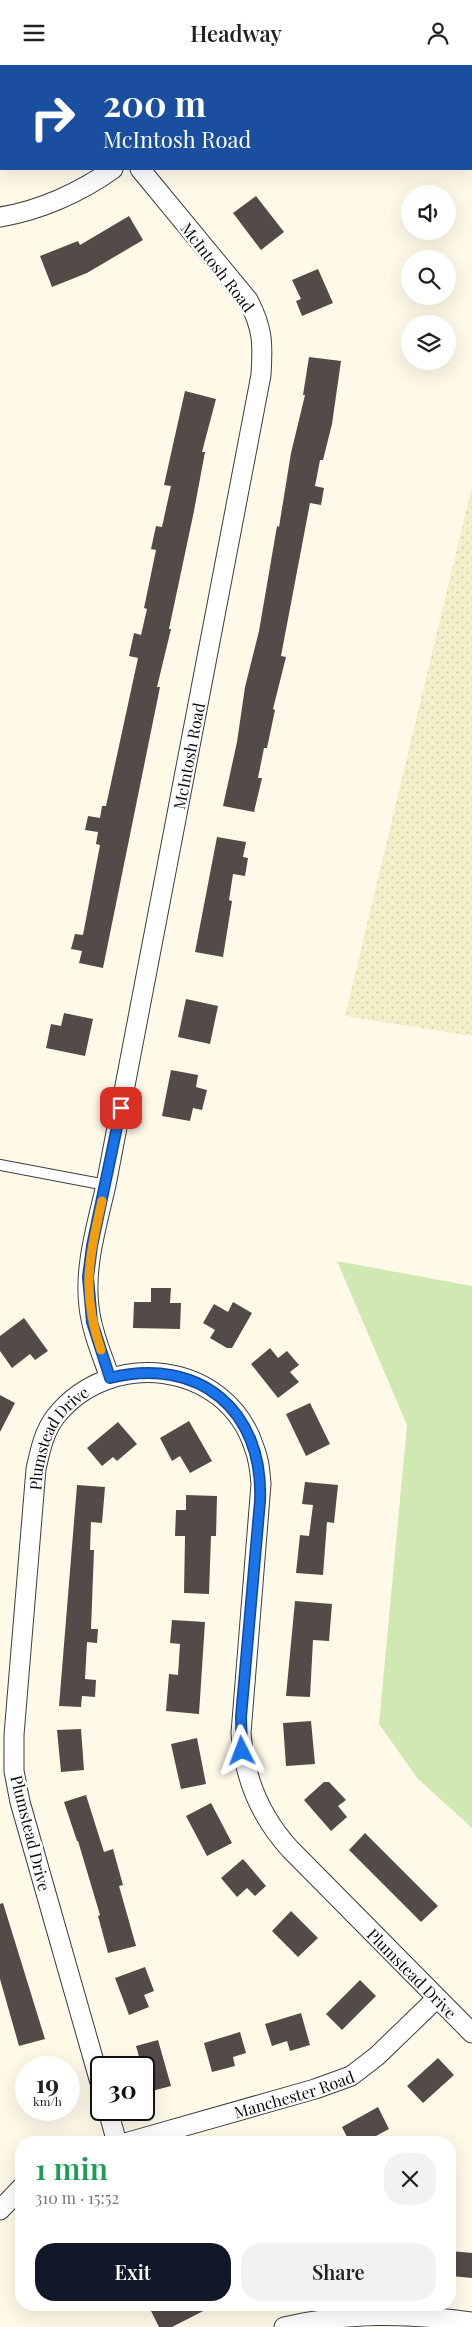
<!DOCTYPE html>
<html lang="en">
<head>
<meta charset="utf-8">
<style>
  :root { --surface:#fff; --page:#f2f2f2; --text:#202124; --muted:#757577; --accent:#111827 }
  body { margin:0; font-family:"Playfair Display",serif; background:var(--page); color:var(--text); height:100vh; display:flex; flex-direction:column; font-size:19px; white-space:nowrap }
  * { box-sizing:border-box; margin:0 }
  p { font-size:16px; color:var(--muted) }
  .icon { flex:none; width:28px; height:28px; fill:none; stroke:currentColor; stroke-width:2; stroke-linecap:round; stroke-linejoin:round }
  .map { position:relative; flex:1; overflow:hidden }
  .drawer { position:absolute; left:15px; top:2071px; width:441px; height:175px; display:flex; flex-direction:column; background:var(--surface); border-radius:20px; box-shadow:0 5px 20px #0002 }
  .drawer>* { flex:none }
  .guide { position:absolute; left:0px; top:0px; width:472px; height:105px; box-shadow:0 5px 20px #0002; background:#1a4fa0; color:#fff; overflow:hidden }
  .buttons { position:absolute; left:401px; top:120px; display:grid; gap:10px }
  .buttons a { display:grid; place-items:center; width:55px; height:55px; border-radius:50%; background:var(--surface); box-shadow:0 5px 20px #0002; font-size:25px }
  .speed { position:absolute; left:15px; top:1991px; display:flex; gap:10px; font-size:25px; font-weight:700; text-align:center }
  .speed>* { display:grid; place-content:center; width:65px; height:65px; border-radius:50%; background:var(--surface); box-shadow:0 5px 20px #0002; line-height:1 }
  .speed small { font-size:12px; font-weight:400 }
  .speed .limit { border:2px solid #111; border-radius:8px; background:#fff; color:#111 }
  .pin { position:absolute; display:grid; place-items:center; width:42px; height:42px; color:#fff; margin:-21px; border-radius:10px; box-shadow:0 2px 8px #0006 }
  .me { position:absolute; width:55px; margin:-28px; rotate:357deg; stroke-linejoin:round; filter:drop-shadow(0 0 4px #0008) }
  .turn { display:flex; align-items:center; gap:18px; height:105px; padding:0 20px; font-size:22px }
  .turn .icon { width:65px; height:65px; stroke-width:2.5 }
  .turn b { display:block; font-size:35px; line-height:42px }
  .round { display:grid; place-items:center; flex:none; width:52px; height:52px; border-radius:20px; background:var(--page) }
  .headline { display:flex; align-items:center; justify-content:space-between; height:85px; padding:0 20px }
  h1 { font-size:30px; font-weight:600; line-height:38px; color:#1e9e55 }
  .cta { display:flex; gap:10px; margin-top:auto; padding:10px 20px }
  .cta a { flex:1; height:58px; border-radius:20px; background:var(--accent); color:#fff; font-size:20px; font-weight:600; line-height:58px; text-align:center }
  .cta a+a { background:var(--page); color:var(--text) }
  header { display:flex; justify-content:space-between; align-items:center; height:65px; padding:0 20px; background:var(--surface); font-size:22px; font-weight:600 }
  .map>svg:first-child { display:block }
  .farmland { fill:url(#farmland-dots) }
  .grass { fill:#d0e8b2 }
  .building { fill:#534b47 }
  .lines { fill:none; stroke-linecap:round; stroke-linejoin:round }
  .lane-casing { stroke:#3d3d3d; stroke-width:12 }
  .street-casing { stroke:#3d3d3d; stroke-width:21 }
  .lane { stroke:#fff; stroke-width:10 }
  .street { stroke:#fff; stroke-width:19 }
  .route-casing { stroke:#114b97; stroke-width:12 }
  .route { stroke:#1a73e8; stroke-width:9 }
  .slow { stroke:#f59e0b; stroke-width:9 }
  .labels { text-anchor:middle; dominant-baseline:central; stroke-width:5; stroke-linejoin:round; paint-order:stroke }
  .street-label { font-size:16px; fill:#0a0a0a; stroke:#fff }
</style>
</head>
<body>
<header><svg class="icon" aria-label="menu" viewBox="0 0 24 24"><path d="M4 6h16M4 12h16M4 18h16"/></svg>Headway<svg class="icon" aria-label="person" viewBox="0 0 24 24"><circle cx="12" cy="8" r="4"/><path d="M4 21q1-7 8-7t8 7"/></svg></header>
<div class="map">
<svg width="472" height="2262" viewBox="0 0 472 2262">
  <defs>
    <pattern id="farmland-dots" width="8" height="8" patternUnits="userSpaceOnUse" patternTransform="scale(1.25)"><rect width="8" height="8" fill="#f4efc8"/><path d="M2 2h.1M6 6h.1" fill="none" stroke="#d0ccaa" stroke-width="1.8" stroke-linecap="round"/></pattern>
  </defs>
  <rect width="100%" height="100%" fill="#fffae8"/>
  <!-- farmland -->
  <path class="farmland" d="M472 421V971L345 951Z"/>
  <!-- grass -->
  <path class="grass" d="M337 1196 472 1221V1763L418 1714 379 1659 407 1360Z"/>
  <!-- building -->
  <path class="building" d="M256 131 284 167 261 185 233 148Z
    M129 151 143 175 87 208 52 222 40 191 78 176 80 180Z
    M318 204 333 238 302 251 296 236 301 234 292 215Z
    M309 292 341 296 332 359 323 395H320L315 421 324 423 321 440 310 438 281 591 286 592 273 644 275 645 267 683H264L258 713H262L254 747 223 741 237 677 245 622 259 566 277 461 279 462 291 388 305 330H303Z
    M185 326 216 334 202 387H205L194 446 169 564H171L157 622H160L103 903 79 898 82 886 71 884 75 869 83 870 100 780 96 779 98 767 85 765 88 751 100 753 102 741H106L138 593 129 591 134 568 141 570 147 544 144 543 156 485 151 484 156 461 162 462 171 421 164 420Z
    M217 772 246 777 243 792 248 793 245 811 233 809 229 835 232 836 223 892 195 887Z
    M186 934 218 941 210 979 178 972Z
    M64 948 93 954 85 991 46 983 51 959 61 961Z
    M171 1005 198 1010 196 1022 207 1025 202 1045 193 1043 190 1056 162 1051Z
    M151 1223H171L170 1238H181L180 1264 133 1263 134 1237H151Z
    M233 1237 252 1248 232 1283H227L210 1273 215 1265 203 1258 214 1239 228 1247Z
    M24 1253 48 1286 35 1295 30 1289 12 1303 0 1286V1271Z
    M270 1283 278 1293 287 1286 299 1300 290 1307 299 1317 278 1333 251 1299Z
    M0 1330 15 1338 0 1367Z
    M310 1338 330 1379 306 1391 286 1349Z
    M189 1356 212 1396 190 1408 180 1391 172 1396 160 1373Z
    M118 1357 137 1379 117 1396 113 1392 102 1401 87 1383Z
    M305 1417 338 1420 334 1458 327 1457 323 1510 296 1508 300 1470 309 1471 313 1440 302 1439Z
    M77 1420 105 1422 102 1458 91 1457 90 1485H94L91 1564H98L97 1578 87 1577 85 1614 96 1615 95 1632 82 1631 81 1642 59 1641Z
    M186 1430 217 1431 216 1471H211L209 1529 184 1528 185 1471H175L176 1445H186Z
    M295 1536 332 1539 329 1576 313 1575 310 1632 286 1631Z
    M172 1555 205 1557 199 1649 166 1646 169 1609 178 1610 180 1579 170 1578Z
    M311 1656 315 1699 286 1701 283 1658Z
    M81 1664 84 1705 61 1707 57 1665Z
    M197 1673 206 1719 181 1724 171 1679Z
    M324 1717H329L346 1735 338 1741 347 1752 331 1766 304 1735Z
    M86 1730 104 1787 113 1784 123 1820 119 1821 136 1881 108 1888 98 1851 100 1850 78 1776H77L64 1737Z
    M211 1738 232 1778 207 1791 186 1751Z
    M365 1768 438 1841 421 1857 349 1785Z
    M243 1794 266 1821 255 1831 247 1823 237 1832 221 1813Z
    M3 1838 45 1974 19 1981 0 1914V1839Z
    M291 1846 318 1873 298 1892 272 1866Z
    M145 1902 154 1926 144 1930 149 1942 129 1950 115 1913Z
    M360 1915 376 1931 342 1965 326 1949Z
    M301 1948 310 1980 290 1986 287 1976 272 1981 265 1959Z
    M240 1967 246 1988 233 1992 235 2001 212 2007 204 1978Z
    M158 1975 171 2021 148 2027 144 2002H142L136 1981Z
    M438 1993 454 2010 423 2038 407 2021Z
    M378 2042 389 2064 363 2078H350L342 2062Z
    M451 2186 472 2188V2213L450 2211Z
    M148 2240H215L172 2262H159Z"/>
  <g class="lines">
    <defs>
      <path id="lane" d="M0 1100 106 1120"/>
      <g id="street">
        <path d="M205 1 206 0"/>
        <path d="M0 152C39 146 81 127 113 104"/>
        <path id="s1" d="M110 1313C102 1290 92 1267 89 1242 84 1201 97 1160 106 1120L261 310C263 279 263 263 248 235L140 104"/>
        <path id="s2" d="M101 2021 20 1737 14 1706V1670L36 1404C40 1386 44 1366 56 1351 110 1283 226 1296 254 1382 259 1394 260 1406 261 1419L241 1668C244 1712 260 1751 290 1784L472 1968"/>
        <path d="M108 2045 117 2078"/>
        <path id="s3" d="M125 2078 315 2024 351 2011 377 1991 437 1933"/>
        <path d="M0 2145 21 2123"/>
        <path d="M284 2262C348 2247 406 2248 472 2257"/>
      </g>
    </defs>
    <!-- lane casing -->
    <use href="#lane" class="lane-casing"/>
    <!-- street casing -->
    <use href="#street" class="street-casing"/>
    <!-- lane -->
    <use href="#lane" class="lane"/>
    <!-- street -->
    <use href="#street" class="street"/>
  </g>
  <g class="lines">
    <defs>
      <path id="route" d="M121 1043 92 1181 88 1212 92 1257 110 1313C199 1291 264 1345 260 1436L241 1652 242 1686"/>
    </defs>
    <!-- route casing -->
    <use href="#route" class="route-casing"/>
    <!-- route -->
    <use href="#route" class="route"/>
    <!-- slow -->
    <path class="slow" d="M101 1285C81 1227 89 1194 102 1136"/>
  </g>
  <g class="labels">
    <!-- street labels -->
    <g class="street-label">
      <text transform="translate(218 202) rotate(52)">McIntosh Road</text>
      <text stroke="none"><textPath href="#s1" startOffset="635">McIntosh Road</textPath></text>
      <text stroke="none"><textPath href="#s2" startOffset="668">Plumstead Drive</textPath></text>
      <text transform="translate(31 1768) rotate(76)">Plumstead Drive</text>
      <text stroke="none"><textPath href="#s2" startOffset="1521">Plumstead Drive</textPath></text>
      <text stroke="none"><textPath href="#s3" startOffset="176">Manchester Road</textPath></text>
    </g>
  </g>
</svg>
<div class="buttons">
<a><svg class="icon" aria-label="sound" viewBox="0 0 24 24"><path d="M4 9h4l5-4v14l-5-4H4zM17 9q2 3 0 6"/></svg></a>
<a><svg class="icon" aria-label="search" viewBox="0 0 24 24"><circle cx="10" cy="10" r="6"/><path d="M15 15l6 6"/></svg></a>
<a><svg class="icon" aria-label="layers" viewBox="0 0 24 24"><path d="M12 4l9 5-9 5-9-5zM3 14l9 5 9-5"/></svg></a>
</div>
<div class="speed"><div>19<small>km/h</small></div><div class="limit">30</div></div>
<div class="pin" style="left:121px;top:1043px;background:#d93025"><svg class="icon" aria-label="arrive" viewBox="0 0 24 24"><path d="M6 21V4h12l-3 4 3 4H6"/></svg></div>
<svg class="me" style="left:242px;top:1686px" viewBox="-20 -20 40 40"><path d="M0-17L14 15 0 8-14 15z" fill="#1a73e8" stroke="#fff" stroke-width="4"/></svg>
<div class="guide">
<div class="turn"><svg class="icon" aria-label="right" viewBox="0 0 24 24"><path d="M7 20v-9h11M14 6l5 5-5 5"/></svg><div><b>200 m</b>McIntosh Road</div></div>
</div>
<section class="drawer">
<div class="headline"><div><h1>1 min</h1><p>310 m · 15:52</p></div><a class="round"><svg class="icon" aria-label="close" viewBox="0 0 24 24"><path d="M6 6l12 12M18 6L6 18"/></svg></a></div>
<div class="cta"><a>Exit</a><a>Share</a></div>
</section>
</div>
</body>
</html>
